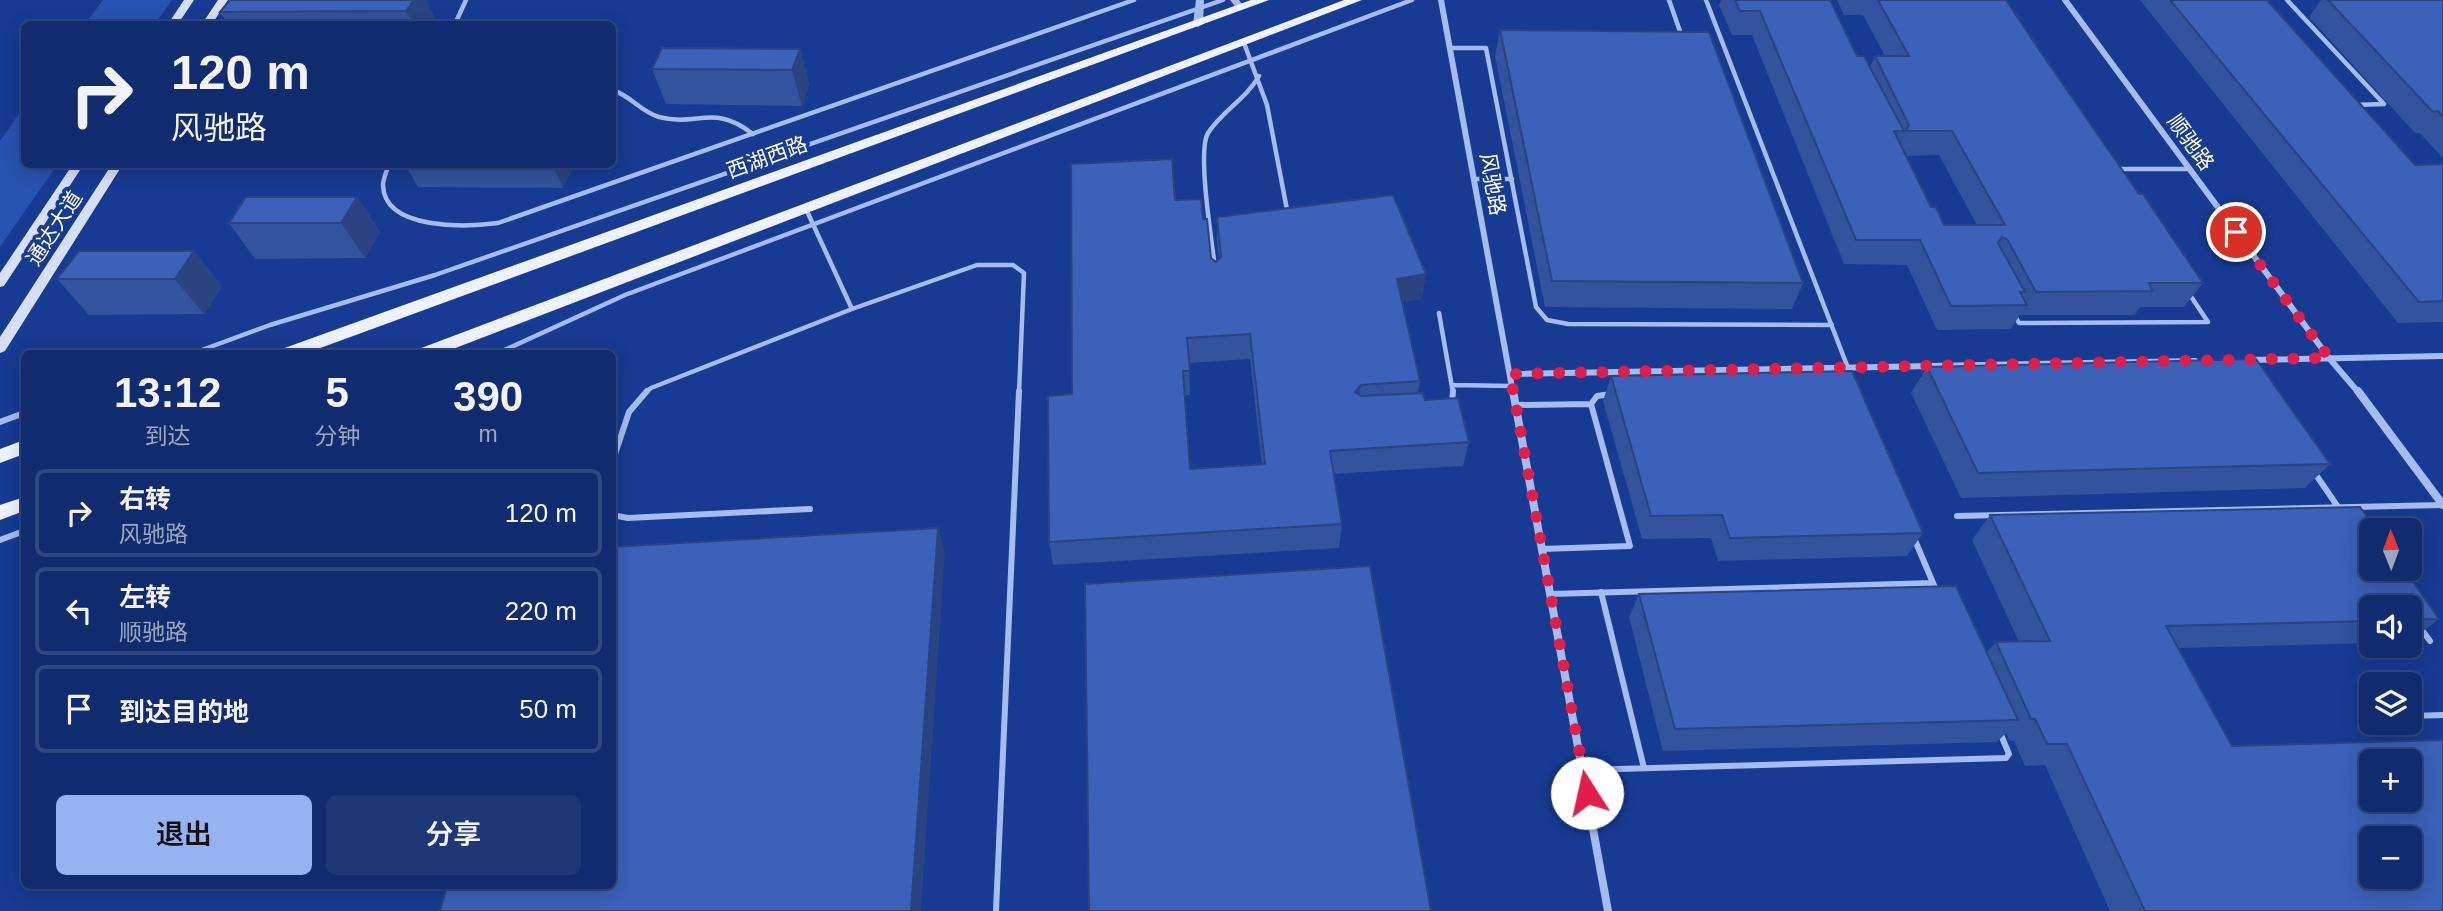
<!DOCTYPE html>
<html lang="zh">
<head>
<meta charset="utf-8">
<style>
  :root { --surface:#112c6e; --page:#1e3876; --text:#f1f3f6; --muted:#9ca7c2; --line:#304881; --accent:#95b2f1 }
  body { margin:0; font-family:Helvetica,"Noto Sans SC",sans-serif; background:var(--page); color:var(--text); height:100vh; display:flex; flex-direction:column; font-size:26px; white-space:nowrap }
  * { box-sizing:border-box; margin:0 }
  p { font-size:23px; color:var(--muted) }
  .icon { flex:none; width:38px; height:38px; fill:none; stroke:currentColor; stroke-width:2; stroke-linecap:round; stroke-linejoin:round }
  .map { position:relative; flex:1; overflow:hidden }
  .side { position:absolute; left:21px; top:350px; width:595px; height:539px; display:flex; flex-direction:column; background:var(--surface); border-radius:10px; box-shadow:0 4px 18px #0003,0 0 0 2px var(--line) }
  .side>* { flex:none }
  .guide { position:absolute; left:21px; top:21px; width:595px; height:147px; border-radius:10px; box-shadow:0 4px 18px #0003,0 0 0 2px var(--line); background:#112c6e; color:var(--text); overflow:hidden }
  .needle { width:46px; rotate:359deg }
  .buttons { position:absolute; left:2359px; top:518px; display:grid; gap:14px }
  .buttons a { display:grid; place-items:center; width:63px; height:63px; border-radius:10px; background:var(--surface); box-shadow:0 4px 18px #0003,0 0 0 2px var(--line); font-size:35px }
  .pin { position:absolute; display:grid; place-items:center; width:60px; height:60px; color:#fff; margin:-30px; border:4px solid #fff; border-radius:50%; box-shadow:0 2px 7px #0007 }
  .me { position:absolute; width:77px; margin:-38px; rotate:350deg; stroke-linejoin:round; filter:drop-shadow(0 0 5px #0008) }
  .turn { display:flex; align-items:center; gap:24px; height:147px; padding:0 35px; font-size:32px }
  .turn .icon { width:91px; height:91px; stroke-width:2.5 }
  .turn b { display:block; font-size:49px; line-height:60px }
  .eta { display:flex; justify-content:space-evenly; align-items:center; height:119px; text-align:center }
  .eta b { font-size:42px; font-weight:600; line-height:49px }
  .primary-button { display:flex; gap:14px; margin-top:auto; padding:14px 35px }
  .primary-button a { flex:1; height:80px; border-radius:10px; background:var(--accent); color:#111; font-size:28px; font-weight:600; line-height:80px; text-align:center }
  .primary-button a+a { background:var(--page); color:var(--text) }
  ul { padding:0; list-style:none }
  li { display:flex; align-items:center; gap:21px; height:88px; margin:0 14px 10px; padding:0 21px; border:4px solid var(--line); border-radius:10px }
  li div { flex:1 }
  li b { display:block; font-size:26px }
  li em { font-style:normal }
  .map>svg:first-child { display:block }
  .green { fill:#2953b0 }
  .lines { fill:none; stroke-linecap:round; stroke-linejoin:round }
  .service-far1 { stroke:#a5bcf0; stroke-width:4.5 }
  .service { stroke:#a5bcf0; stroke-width:6 }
  .minor-far1 { stroke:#a5bcf0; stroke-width:6 }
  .minor { stroke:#a5bcf0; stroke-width:8 }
  .tertiary { fill:#a5bcf0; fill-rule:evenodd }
  .secondary { fill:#d3dffb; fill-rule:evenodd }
  .primary { fill:#eef2ff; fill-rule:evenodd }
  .wall { fill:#33539e; fill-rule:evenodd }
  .shaded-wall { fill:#294481 }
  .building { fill:#3b61b8; stroke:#294481; stroke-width:2; fill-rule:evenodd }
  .route { stroke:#e11d48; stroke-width:12; stroke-dasharray:0 21.6 }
  .labels { text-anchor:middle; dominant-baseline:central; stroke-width:7; stroke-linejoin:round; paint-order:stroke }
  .street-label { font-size:21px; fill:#fff; stroke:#173a92 }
</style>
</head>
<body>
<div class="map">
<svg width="2443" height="911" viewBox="0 0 2443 911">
  <rect width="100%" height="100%" fill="#173a92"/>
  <!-- green -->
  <path class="green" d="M103 0H172L155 24H85Z
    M24 107V164L57 165 0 247V141Z"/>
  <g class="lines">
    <!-- service-far1 -->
    <path class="service-far1" d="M1669 0 1682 37
      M1706 0 1848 368
      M2287 0 2384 104 2354 105
      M455 24 466 0
      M1244 43 1267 105 1288 215
      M1450 48H1486L1536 307 1547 320 1568 324 1832 325
      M612 90C630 95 641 112 659 117 699 127 713 103 753 134
      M389 164C387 170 383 179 383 185 384 231 468 227 498 223L1134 0
      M2118 169H2189
      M1474 179H1512
      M806 209 852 309 977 265H1013L1024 273 1019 393
      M1215 268C1212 242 1197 151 1208 133 1222 111 1246 99 1259 76
      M1439 313 1453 393
      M2014 314 2019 323 2208 322 2188 292
      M191 354 270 325 435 275 1223 0
      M496 354 625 295 1412 0
      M1453 385 1512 386
      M645 393 651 388 852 309"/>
    <!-- service -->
    <path class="service" d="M1452 403 1453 391
      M1591 404 1597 396 1611 394
      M1515 405 1591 404 1630 546 1542 549
      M0 422 24 413
      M612 463 629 412 647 391
      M2314 472 2338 507
      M612 515 628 518 810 509
      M1957 516 2442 505
      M1914 538 1936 590
      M0 540 24 531
      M1601 592 1644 768
      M1550 594 1933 583
      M2419 626 2430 641
      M2410 716 2443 715
      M1582 770 2006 758 2009 754 1999 730
      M996 911 1019 391"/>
    <!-- minor-far1 -->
    <path class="minor-far1" d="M1441 0 1513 393
      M2065 0 2329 358 2359 393
      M2249 360 2443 356
      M1510 374 2195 361"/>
    <!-- minor -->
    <path class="minor" d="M1513 391 1608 911
      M2358 391 2443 505"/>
    <!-- tertiary -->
    <path class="tertiary" d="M1196 0H1204L1203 24 1198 27 1193 24Z
      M1230 0H1239L1245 8 1238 10Z"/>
    <!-- secondary -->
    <path class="secondary" d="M184 0H194L178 24H168Z
      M218 0H228L212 24H202Z
      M73 164H84L4 286 0 287V273Z
      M112 164H123L5 351 0 353V337Z"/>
    <!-- primary -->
    <path class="primary" d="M1251 0H1269L304 354H277L279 350Z
      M1344 0H1362L440 354H414L416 350Z
      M24 440V454L0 463V449Z
      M24 497V511L0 520V505Z"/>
  </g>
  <!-- wall -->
  <path class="wall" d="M230 0H426L438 24H228L220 12Z
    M1721 0H1830L1857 56 1870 67 1875 56H1885L1863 15H1844L1837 0H2006L2042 54 2139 194 2203 283 2184 307H2140L2135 315H2020L2011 329 1937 330 1907 265 1844 264 1752 35H1732L1719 5ZM1939 155 1977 225H1944L1931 207 1905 156Z
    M2140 0H2267L2415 165 2443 164V322L2398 323Z
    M2321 0H2443V158L2420 133H2415L2309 17Z
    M1500 30 1803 283 1792 309 1545 307 1495 56Z
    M800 49 809 84 802 106 666 104 652 69Z
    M405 164H574L563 188 418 187Z
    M357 197 380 232 365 258 255 259 229 223Z
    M1175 200 1203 219 1211 258 1216 262 1219 259 1217 242V217L1422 299 1402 302 1420 381 1418 393 1469 442 1463 466 1333 474 1342 524 1339 548 1053 565 1049 542 1072 394ZM1250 359 1262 465 1190 469 1185 395H1190L1189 363Z
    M194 251 222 286 204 314 89 315 57 279Z
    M1927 367 2330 464 2305 488 1961 498 1911 393Z
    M1611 376 1923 533 1907 556 1718 561 1711 538 1642 539 1603 401Z
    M2360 507 2377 530H2371V569H2404L2439 619 2410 641V607H2371V643L2179 648 2232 746 2443 740V911H2110L2045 765 2025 766 2014 741H2010L2006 733 1997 742 1663 751 1629 617 1639 594 1956 586 1987 652 1996 642H2019L1972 540 1990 515ZM2371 761H2410V800H2371ZM2371 838H2410V877H2371Z"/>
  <!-- shaded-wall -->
  <path class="shaded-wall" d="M414 0H426L438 24H414L406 11Z
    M800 49 809 84 802 106 792 70Z
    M552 164H574L563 188Z
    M357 197 380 232 365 258 341 223Z
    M194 251 222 286 204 314 175 279Z
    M1426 274 1422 299 1394 304 1397 279Z
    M1361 385 1358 409 1355 392Z
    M938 528 945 552 921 911H911Z"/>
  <!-- building -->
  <path class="building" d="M230 0H414L406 11 220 12Z
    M1735 0H1830L1857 56H1864L1904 131H1894L1931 207H1936L1944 225H2005L1952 131H1906L1909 125 1875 56H1909L1878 0H2006L2042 54 2139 194H2143L2203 283H2149L2152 291 2036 292 2007 239 2002 237 1998 243 2025 292H2020L2027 305 1951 306 1920 240H1856L1760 11H1740Z
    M2170 0H2267L2415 165 2443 164V301L2419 302Z
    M2328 0H2443V117L2438 111 2433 112Z
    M1500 30 1709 32 1803 283 1552 281Z
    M662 48 800 49 792 70 652 69Z
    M1172 159 1175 200 1201 199 1203 219H1207L1211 258 1216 262 1221 257 1217 217 1393 195 1426 274 1397 279 1420 381 1361 385 1355 392 1361 396 1423 393 1425 400 1458 398 1469 442 1330 451 1342 524 1049 542 1048 396 1072 394 1071 164ZM1250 334 1265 464 1190 469 1183 371H1190L1187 338Z
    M246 197H357L341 223H229Z
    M79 251H194L175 279H57Z
    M2256 359 2330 464 1978 473 1927 367Z
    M1852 371 1923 533 1730 538 1722 515 1651 516 1611 376Z
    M2360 507 2377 530H2371V569H2404L2439 619 2410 620V607H2371V621L2166 626 2232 746 2443 740V911H2145L2067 744H2047L2035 719H2031L1996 642 2050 641 1990 515ZM2371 761H2410V800H2371ZM2371 838H2410V877H2371Z
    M938 528 911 911H440L447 886H612V547Z
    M1370 566 1431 911H1089L1085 584Z
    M1956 586 2018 720 1675 729 1639 594Z"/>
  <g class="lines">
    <!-- route -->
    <path class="route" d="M1587 793 1510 374 2329 358 2236 232"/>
  </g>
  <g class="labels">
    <!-- street labels -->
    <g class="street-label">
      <text transform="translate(2191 142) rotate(54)">顺驰路</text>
      <text transform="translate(767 157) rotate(-20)">西湖西路</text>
      <text transform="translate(1493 184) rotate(80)">风驰路</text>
      <text transform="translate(54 228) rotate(-57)">通达大道</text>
    </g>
  </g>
</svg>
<div class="buttons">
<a><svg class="needle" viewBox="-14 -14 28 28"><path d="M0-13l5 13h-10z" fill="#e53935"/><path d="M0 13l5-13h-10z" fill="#9ca7c2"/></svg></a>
<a><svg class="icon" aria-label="sound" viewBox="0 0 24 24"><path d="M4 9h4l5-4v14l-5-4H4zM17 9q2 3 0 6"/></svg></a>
<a><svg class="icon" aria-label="layers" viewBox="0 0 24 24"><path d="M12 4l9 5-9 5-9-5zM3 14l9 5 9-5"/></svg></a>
<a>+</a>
<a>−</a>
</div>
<div class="pin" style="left:2236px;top:232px;background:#d93025"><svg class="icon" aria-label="arrive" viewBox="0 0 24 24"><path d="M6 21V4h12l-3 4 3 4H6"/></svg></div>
<svg class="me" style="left:1587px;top:793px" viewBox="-20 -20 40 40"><circle r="19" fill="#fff"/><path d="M0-13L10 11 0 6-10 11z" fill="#e11d48"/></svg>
<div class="guide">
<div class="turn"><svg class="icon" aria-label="right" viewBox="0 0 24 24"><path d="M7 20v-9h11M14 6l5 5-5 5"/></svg><div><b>120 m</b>风驰路</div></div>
</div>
<section class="side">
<div class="eta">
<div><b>13:12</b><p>到达</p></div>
<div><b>5</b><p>分钟</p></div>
<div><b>390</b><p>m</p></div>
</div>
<ul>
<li><svg class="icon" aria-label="right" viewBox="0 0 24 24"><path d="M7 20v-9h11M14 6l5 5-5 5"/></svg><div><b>右转</b><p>风驰路</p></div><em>120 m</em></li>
<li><svg class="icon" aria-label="left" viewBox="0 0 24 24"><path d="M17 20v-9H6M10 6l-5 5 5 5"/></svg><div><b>左转</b><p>顺驰路</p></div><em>220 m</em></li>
<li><svg class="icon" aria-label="arrive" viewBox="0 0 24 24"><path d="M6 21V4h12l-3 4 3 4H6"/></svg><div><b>到达目的地</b></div><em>50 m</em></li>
</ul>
<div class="primary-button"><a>退出</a><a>分享</a></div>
</section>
</div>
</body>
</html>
